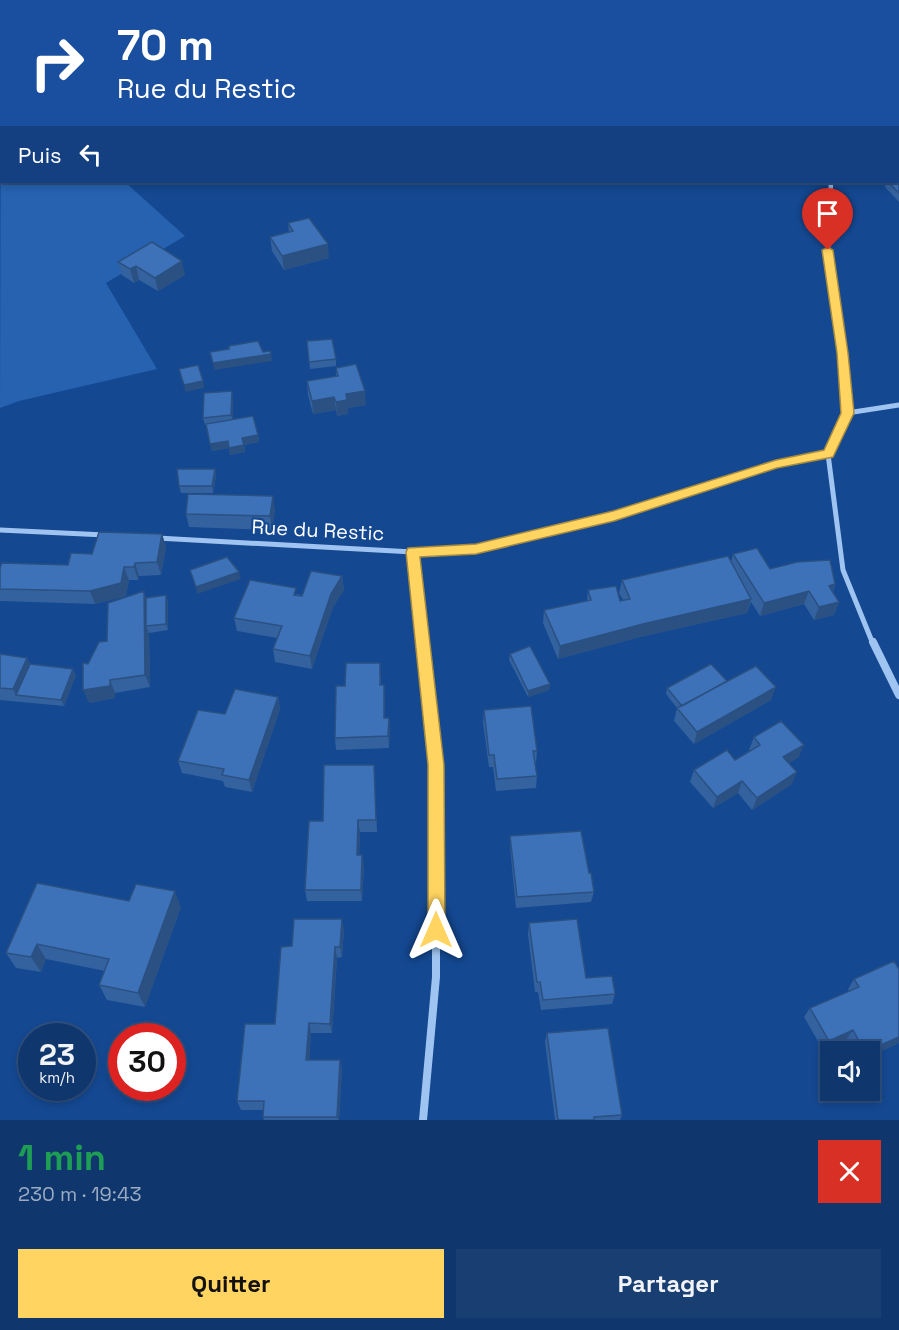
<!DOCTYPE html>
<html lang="fr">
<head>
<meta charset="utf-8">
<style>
  :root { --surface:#0f366d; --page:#183e72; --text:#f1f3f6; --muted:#9babc2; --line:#2f5080; --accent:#ffd461 }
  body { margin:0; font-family:"Space Grotesk",sans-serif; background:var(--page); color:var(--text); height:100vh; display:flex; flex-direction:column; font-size:22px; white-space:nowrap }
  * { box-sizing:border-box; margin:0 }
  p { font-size:20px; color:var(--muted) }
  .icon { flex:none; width:33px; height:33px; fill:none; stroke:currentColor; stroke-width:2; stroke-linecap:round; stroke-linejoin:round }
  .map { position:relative; height:1120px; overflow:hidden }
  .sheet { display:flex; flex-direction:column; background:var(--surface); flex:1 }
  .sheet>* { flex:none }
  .guide { position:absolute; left:0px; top:0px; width:900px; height:183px; box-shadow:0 3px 9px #0003,0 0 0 2px var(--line); background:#1a4fa0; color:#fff; overflow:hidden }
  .controls { position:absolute; left:820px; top:1041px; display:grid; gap:12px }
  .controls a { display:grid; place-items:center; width:60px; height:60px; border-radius:0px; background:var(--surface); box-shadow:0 3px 9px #0003,0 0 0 2px var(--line); font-size:30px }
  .speed { position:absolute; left:18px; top:1023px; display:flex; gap:12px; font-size:30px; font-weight:700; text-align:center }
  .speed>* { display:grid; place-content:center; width:78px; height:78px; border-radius:50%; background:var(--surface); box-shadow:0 3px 9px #0003,0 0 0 2px var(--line); line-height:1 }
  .speed small { font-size:15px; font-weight:400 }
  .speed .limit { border:9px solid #d22; background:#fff; color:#111 }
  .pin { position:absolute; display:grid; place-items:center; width:51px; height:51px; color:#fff; margin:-62px -26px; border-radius:50% 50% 50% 0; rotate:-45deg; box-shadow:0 0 6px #0007 }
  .pin .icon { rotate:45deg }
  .me { position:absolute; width:66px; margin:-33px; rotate:0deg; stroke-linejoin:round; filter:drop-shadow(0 0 4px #0008) }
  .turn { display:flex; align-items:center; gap:21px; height:126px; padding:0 18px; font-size:27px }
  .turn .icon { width:78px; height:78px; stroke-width:2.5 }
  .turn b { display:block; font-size:42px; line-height:51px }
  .then { display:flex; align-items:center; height:57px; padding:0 18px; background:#0003; gap:12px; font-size:22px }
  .round { display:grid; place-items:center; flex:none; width:63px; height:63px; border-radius:0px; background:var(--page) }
  .overview { display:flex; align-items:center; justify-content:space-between; height:102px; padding:0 18px }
  h1 { font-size:36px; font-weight:700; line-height:45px; color:#1e9e55 }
  .button { display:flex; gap:12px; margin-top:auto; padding:12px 18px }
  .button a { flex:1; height:69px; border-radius:0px; background:var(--accent); color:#111; font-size:24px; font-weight:700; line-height:69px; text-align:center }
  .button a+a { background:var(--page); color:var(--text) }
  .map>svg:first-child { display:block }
  .green { fill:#2662b0 }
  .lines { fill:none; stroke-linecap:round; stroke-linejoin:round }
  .street-far2 { stroke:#a0c4f1; stroke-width:4.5 }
  .street-far1 { stroke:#a0c4f1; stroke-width:5 }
  .street { stroke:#a0c4f1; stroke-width:8 }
  .wall { fill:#34629f }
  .shaded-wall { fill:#2b5082 }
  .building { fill:#3d72b9; stroke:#2b5082; stroke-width:1.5 }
  .route { fill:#ffd461; stroke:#a68a3f; stroke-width:1.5 }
  .labels { text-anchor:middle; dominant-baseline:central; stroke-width:4.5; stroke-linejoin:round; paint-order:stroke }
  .street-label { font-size:20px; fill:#fff; stroke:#144891 }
</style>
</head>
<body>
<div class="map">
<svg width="899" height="1120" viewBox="0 0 899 1120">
  <rect width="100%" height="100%" fill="#144891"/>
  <!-- green -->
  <path class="green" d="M1 41 2 182H125L185 236 106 283 157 369 19 401 0 408Z"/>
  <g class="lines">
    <!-- street-far2 -->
    <path class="street-far2" d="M831 182 828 250 832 279"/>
    <!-- street-far1 -->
    <path class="street-far1" d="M847 413 899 405
      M828 454 843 570 873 644
      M0 530 105 535
      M157 538 413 552 475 549 614 516 776 464 828 454 847 413 843 353 832 278
      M413 552 423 644"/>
    <!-- street -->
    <path class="street" d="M423 642 436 765V977L423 1120
      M873 642 899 695"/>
  </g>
  <!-- wall -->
  <path class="wall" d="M899 177V202L885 187 886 182H898Z
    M692 182H710V184L693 185Z
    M288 223 329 258 284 270 272 251 270 237 289 232Z
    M118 262 185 275 158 291 139 280 134 283 122 275Z
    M307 341 336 359V366L310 369Z
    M336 368 366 405 348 408V414L337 416 336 410 313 414 308 395 307 381 336 376Z
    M233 398V420L258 435 259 442 244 445 245 452 230 455 229 448 212 451 206 425H205L203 418Z
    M215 469 216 476 213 493H181L179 486Z
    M275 509 272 530 189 527 186 514Z
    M162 534 166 547 161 575 139 576 138 580H129L126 596 95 604 0 601V568L68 565 92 554Z
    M733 554 770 569 835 584 833 592 839 602 834 615 814 620 804 604 760 616 751 602 747 613 640 637 558 659 543 623 544 610 587 601 588 590 620 601 623 600 619 593 622 580 731 562Z
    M342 576 344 590 333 607 312 669 275 662 273 649 277 638 237 631 234 618 297 594 302 595Z
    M166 595 168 602V630L149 633 150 687 115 693V698L89 703 88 664 107 641 146 598Z
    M0 654 27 658 30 664 76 675 64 706 0 700Z
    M510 654 550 684 549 690 528 697 509 660Z
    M381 675V685L385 698V718H389L390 730 389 748 336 750 335 738 345 686Z
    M727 681 771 700 694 744 674 721 677 708 666 694 667 688Z
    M278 697 280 709 252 792 225 787 223 781 182 773 178 761 225 714Z
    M484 710 537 751 536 763H535L537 776 536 788 496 791 493 767H489L483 723Z
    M754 737 799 757 789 763 792 784 752 810 738 793 713 808 690 782 694 770 735 760 750 751 749 750Z
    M374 765 377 832H360L359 855H362L364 866 362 901H307L305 890 323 821Z
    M510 836 594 892 591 902 516 908 510 847Z
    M129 901 181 907 145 1007 107 1000 99 985 105 971 46 959 41 972 16 968 6 953Z
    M529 923 586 978 615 994 612 1004 541 1010 538 992H535L528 934Z
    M344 929 342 957 337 958 332 1033H311L309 1060H340L342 1069 339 1120H264L263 1117 264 1110H241L237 1101 275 1024 292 946Z
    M854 979 899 1043 870 1056V1052H853L846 1040 823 1050 804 1017 810 1008 849 991 848 989Z
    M547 1033 622 1115 620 1120H555L545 1042Z"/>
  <!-- shaded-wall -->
  <path class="shaded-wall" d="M328 244 329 258 284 270 282 256Z
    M182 261 185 275 158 291 155 278Z
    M136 266 139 280 134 283 130 269Z
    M271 354 272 361 214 370 213 363Z
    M203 381 204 388 185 392 184 385Z
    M232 391 233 398V422L231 415Z
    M365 391 366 405 348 408V414L337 416 336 402 346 394Z
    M334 397 336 410 313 414 312 401Z
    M258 435 259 442 244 445 245 452 230 455 229 448 242 438Z
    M228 441 229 448 212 451 210 444Z
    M215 469 216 476 213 493 212 486Z
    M273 496 275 509 272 530 270 516Z
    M162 534 166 547 161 575 157 562Z
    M135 563 139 576 138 580 134 567Z
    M124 567 129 580 126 596 95 604 90 591Z
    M239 572 241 579 197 594 196 587Z
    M342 576 344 590 333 607 312 669 310 656 331 594Z
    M835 584 830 597 829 586Z
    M144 591 148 604 146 626 149 633 150 687 145 675Z
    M809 591 804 604 760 616 764 603Z
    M166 595 168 602V630L166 624Z
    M751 599 747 613 640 637 558 659 560 646 643 624Z
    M839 602 834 615 814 620 819 607Z
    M27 658 33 671 16 695 13 689Z
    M73 669 76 675 64 706 61 700Z
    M110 680 115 693V698L89 703 83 690Z
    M550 684 549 690 528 697V691Z
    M384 685 385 698V730L384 718Z
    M776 687 771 700 694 744 697 732Z
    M278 697 280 709 252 792 249 780Z
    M389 718 390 730 389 748 388 736Z
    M804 745 799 757 779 769 783 757Z
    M797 772 792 784 752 810 757 798Z
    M742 781 738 793 713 808 717 797Z
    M358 820 360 832 359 866 357 855Z
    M362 855 364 866 362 901 361 890Z
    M175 891 181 907 145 1007 138 993Z
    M342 919 344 929 342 957 340 947Z
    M37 944 46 959 41 972 31 957Z
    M335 947 337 958 332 1033 330 1024Z
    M309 1023 311 1033 309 1069 306 1060Z
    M853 1030 846 1040 823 1050 829 1041Z
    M899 1037V1043L870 1056V1052H865Z
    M340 1060 342 1069 339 1120H338L337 1117Z"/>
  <!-- building -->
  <path class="building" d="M898 177H899V193L888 182H898Z
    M309 218 328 244 282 256 270 237 293 231 288 223Z
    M152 242 182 261 155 278 136 266 130 269 118 262Z
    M332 339 336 359 309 362 307 341Z
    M258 341 263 352 270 351 271 354 213 363 210 352 229 349V346Z
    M356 364 365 391 346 394 347 400 336 402 334 397 312 401 307 381 338 376 336 368Z
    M198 365 203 381 184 385 179 369Z
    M232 391 231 415 203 418 204 393Z
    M253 416 258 435 242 438 244 445 229 448 228 441 210 444 206 424Z
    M177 469H215L212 486H179Z
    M188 494 273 496 270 516 186 514Z
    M99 532 162 534 157 562 135 563 134 567H124L121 583 90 591 0 589V568L2 563 68 565 71 553 92 554Z
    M757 548 770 569 797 562 830 560 835 584 829 586 839 602 819 607 809 591 764 603 733 554Z
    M728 556 751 599 643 624 560 646 544 610 591 600 588 590 616 586 620 601 630 599 622 580Z
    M227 557 239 572 196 587 190 570Z
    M311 571 342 576 331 594 310 656 273 649 282 626 234 618 250 580 296 588 294 595 302 596Z
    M144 591 145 675 110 680V686L83 690V663L88 664 99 642 107 641 108 603Z
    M166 595V624L146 626V598Z
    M530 646 550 684 528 691 510 654Z
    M0 654 27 658 13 689 0 688Z
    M346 663H380V685H384V718H389L388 736 335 738 336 686H345Z
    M30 664 73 669 61 700 16 695Z
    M711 664 727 681 682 706 667 688Z
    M756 666 776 687 697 732 677 708Z
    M235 689 278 697 249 780 222 775 224 769 178 761 198 710 225 714Z
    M531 706 537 751H533L537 776 497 779 494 755H489L484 710Z
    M781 721 804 745 783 757 797 772 757 798 742 781 717 797 694 770 727 750 735 760 760 745 754 737Z
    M324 765H374L376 820H358L357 855H362L361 890H305L309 821H323Z
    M581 831 589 873H591L594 892 517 897 510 836Z
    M37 883 129 901 136 884 175 891 138 993 99 985 109 959 37 944 31 957 6 953Z
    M294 919H342L340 947H335L330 1024 309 1023 306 1060H340L337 1117H263L264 1101H237L245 1024H275L281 947 292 946Z
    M577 919 586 978 612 976 615 994 543 1000 540 982H537L529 923Z
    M894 961 899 969V1037L865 1052 853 1030 829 1041 810 1008 859 987 854 979Z
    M608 1028 622 1115 594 1117V1120H558L547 1033Z"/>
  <!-- route -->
  <path class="route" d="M828 247 833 250 848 353 854 413 833 457 777 468 614 521 476 554 420 557 444 765 445 930 442 935 436 938 430 935 428 930V765L406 552 408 548 476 544 613 511 776 460 824 450 841 413 837 353 822 250Z"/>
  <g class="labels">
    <!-- street labels -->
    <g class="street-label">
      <text transform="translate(318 530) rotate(3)">Rue du Restic</text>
    </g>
  </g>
</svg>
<div class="controls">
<a><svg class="icon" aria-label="sound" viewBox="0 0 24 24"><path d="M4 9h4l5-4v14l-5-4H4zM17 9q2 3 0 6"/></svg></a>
</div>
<div class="speed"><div>23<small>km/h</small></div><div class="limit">30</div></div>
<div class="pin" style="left:828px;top:250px;background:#d93025"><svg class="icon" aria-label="arrive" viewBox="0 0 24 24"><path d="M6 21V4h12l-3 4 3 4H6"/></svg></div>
<svg class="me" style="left:436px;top:930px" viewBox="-20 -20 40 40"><path d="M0-17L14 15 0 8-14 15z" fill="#ffd461" stroke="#fff" stroke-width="4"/></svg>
<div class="guide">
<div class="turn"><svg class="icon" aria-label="right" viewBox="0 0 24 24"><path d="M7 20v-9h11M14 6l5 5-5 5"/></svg><div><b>70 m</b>Rue du Restic</div></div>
<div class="then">Puis<svg class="icon" aria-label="left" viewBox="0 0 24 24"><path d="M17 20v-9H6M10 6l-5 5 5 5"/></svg></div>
</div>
</div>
<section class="sheet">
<div class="overview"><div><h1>1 min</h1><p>230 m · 19:43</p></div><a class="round" style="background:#d93025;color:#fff"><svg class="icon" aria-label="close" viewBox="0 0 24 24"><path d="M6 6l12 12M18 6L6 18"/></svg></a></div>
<div class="button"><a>Quitter</a><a>Partager</a></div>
</section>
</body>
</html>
